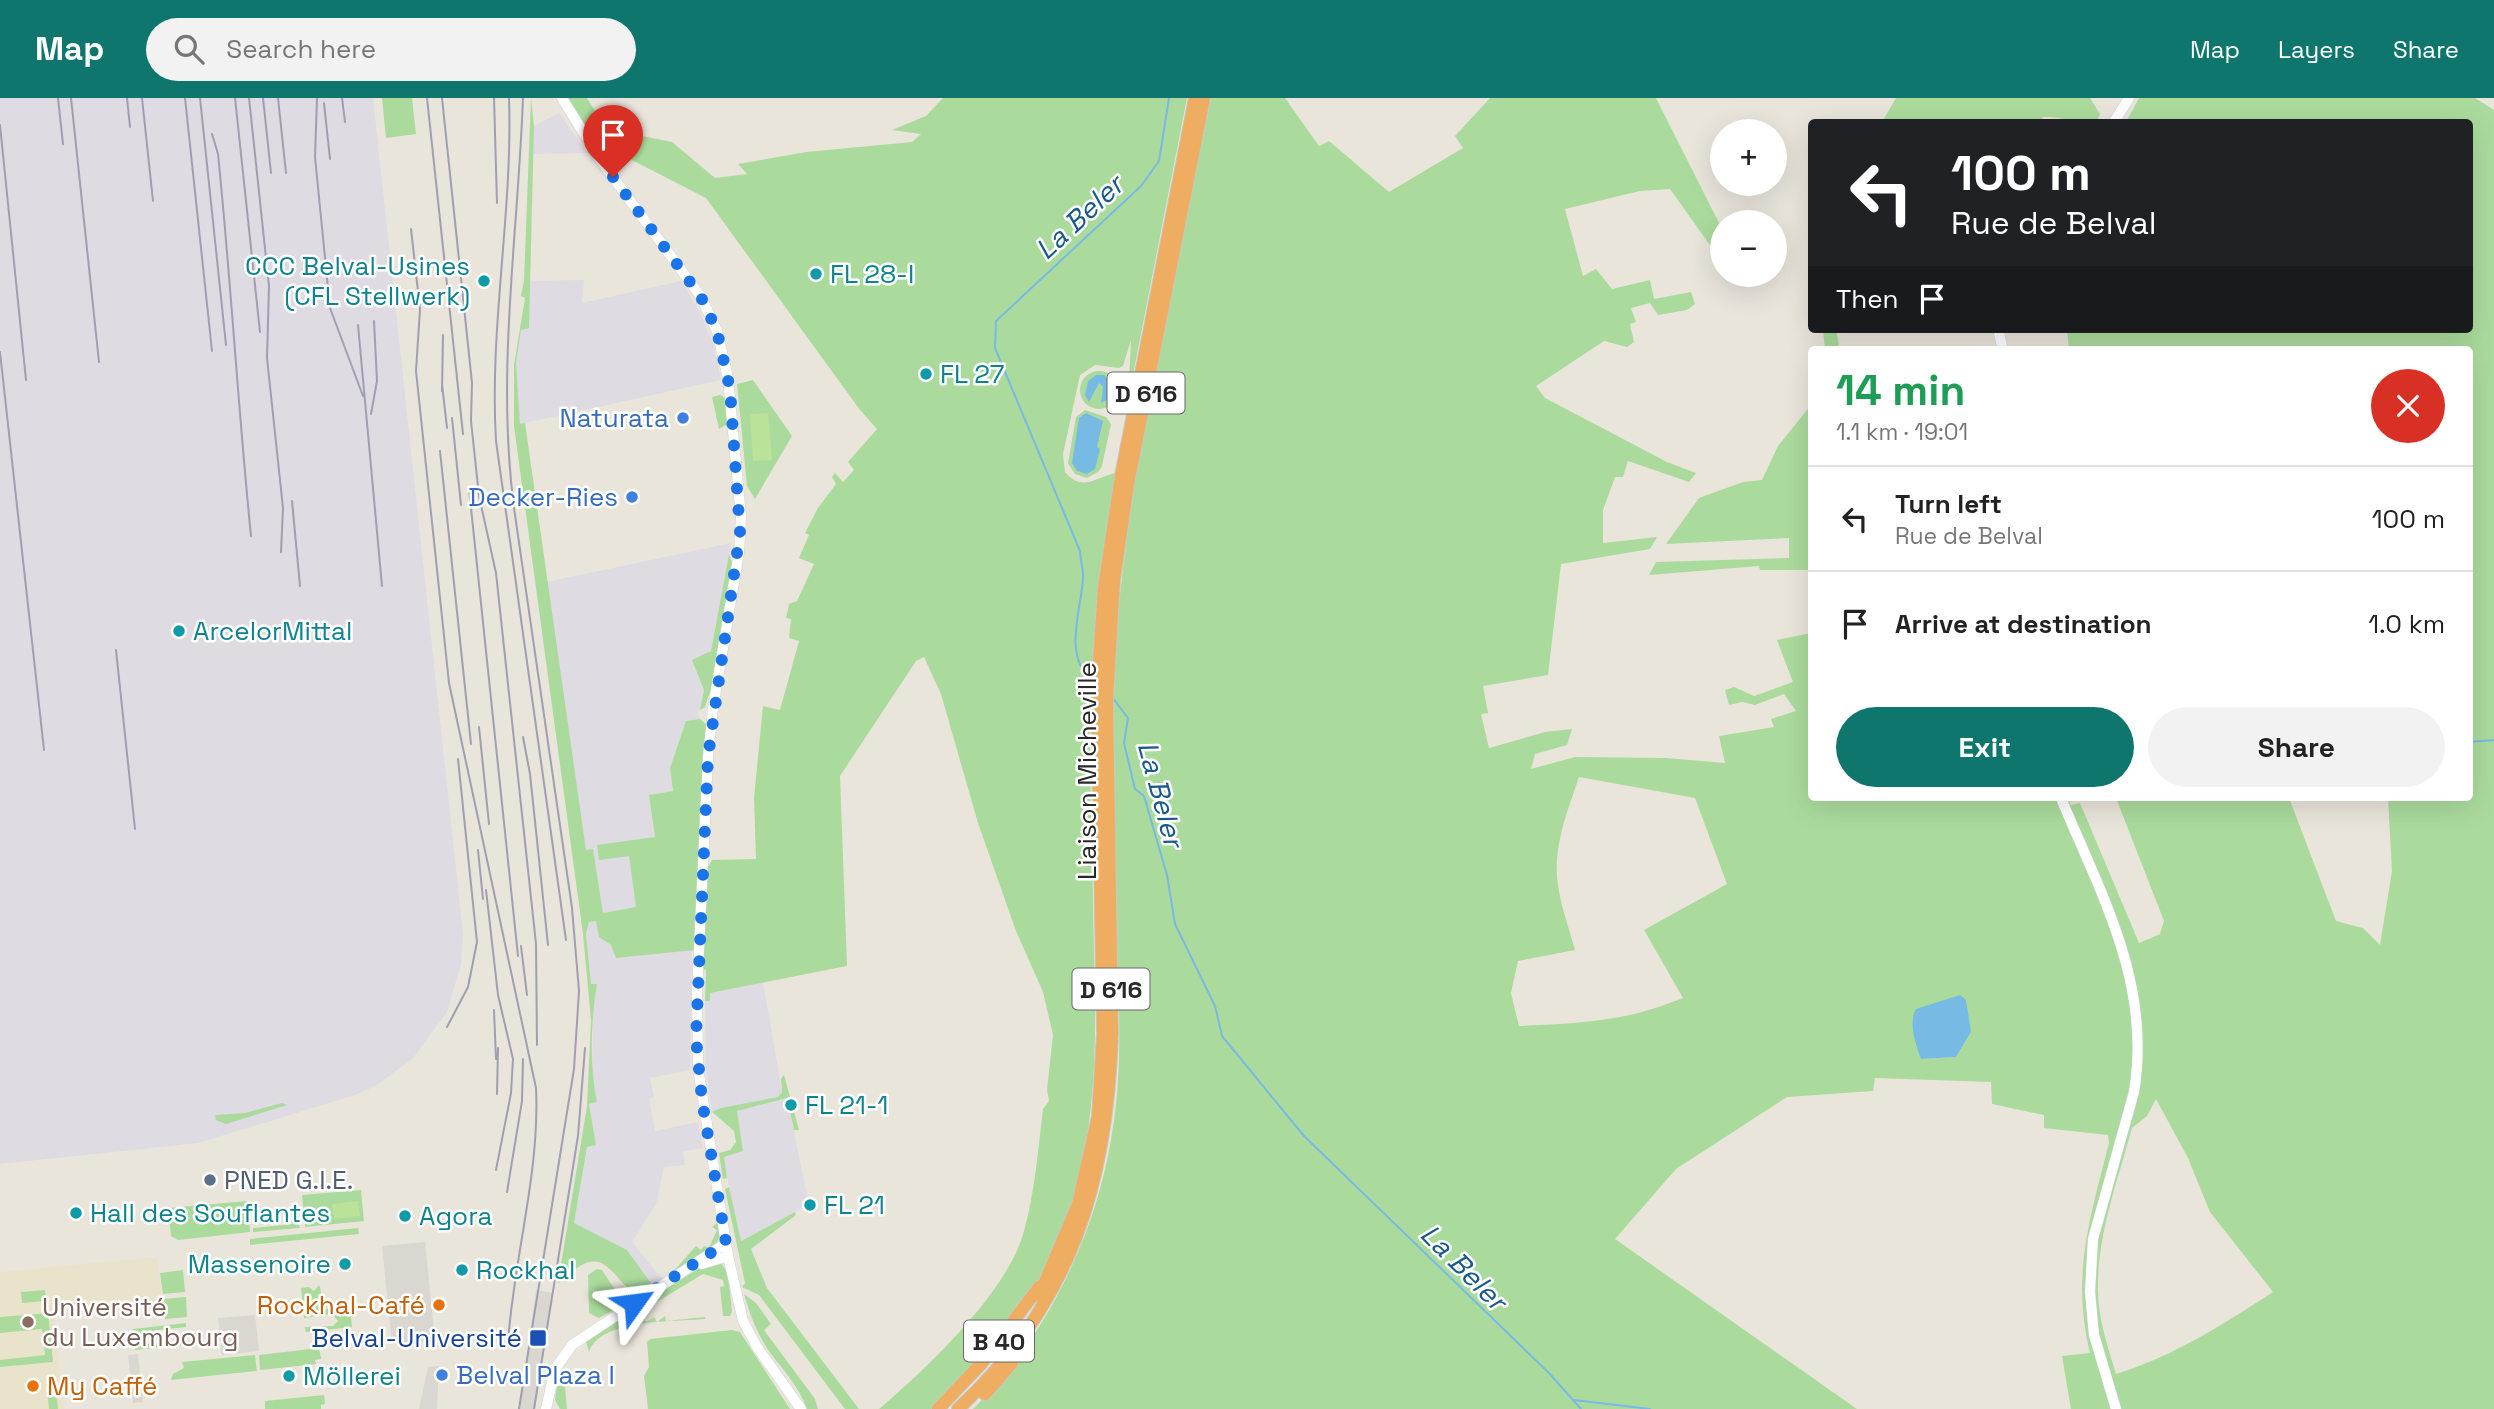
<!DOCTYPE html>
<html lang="en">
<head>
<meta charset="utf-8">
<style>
  :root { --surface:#fff; --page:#f2f2f2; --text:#222; --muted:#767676; --line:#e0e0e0; --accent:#0f766e }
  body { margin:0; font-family:"Space Grotesk",sans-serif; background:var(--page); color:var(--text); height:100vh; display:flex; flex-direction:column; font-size:26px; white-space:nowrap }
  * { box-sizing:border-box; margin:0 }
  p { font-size:23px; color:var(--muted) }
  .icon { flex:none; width:38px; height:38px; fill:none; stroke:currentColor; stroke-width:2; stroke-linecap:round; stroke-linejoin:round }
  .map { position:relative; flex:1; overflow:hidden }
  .sheet { position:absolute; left:1808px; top:248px; width:665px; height:455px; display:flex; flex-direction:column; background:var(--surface); border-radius:7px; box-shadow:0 7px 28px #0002 }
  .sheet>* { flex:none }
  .hud { position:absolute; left:1808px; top:21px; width:665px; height:214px; border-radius:7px; box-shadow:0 7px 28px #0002; background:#202124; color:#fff; overflow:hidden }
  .buttons { position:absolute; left:1710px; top:21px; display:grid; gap:14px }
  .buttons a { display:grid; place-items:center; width:77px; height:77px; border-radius:50%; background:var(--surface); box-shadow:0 7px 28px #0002; font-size:35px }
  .pin { position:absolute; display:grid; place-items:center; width:60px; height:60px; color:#fff; margin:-72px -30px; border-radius:50% 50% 50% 0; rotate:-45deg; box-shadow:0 0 7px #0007 }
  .pin .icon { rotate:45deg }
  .me { position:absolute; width:77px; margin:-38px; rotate:59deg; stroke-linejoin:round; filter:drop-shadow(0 0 5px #0008) }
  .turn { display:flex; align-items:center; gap:24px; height:147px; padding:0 28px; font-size:32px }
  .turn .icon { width:91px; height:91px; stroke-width:2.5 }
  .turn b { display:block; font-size:49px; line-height:60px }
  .then { display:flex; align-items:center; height:66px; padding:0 28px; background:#0003; gap:14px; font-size:26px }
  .round { display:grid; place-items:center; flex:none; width:74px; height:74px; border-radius:37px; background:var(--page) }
  .headline { display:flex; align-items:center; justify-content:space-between; height:119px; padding:0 28px }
  h1 { font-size:42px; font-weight:600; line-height:52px; color:#1e9e55 }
  .button { display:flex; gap:14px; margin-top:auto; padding:14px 28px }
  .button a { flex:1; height:80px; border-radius:42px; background:var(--accent); color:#fff; font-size:28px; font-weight:600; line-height:80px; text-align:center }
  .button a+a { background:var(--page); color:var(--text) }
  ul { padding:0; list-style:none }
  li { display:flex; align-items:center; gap:21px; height:105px; padding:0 28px; border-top:2px solid var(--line) }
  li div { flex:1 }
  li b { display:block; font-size:26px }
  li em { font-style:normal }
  header { display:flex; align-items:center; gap:42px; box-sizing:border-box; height:98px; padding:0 35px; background:var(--accent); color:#fff }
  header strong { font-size:33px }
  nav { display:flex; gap:38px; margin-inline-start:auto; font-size:24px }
  .search { width:490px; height:63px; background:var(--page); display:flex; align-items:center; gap:18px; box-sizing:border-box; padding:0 24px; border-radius:38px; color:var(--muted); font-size:26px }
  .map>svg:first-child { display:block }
  .industrial { fill:#dedbe2 }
  .education { fill:#eae3cc }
  .green { fill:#abdb9c; fill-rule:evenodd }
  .pitch { fill:#bbe299 }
  .plaza { fill:#dad7d1 }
  .water { fill:#77bae3 }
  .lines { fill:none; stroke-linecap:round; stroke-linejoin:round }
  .stream { stroke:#77bae3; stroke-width:2 }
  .secondary-casing { stroke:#d1d2e0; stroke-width:11 }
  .highway-casing { stroke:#c7c7c7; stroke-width:14 }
  .secondary { stroke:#fff; stroke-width:10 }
  .highway { stroke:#efad61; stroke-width:12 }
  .rail { stroke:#9f9fb1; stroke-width:2 }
  .route { stroke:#1a73e8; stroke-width:12; stroke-dasharray:0 21.6 }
  .culture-dot { fill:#0f9aa8; stroke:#fff; stroke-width:2.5 }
  .shop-dot { fill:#3f7fe0; stroke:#fff; stroke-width:2.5 }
  .service-dot { fill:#5c6f8a; stroke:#fff; stroke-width:2.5 }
  .food-dot { fill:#e8710a; stroke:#fff; stroke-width:2.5 }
  .education-dot { fill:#8d6e63; stroke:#fff; stroke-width:2.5 }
  .transit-dot { fill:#1a4fb4; stroke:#fff; stroke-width:2.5 }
  .labels { text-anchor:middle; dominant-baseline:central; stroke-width:5; stroke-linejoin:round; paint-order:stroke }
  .shield { fill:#fff; stroke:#686868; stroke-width:2 }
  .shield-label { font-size:24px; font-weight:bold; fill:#282828 }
  .culture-label { font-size:26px; fill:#0d838f; stroke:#fff; text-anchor:start }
  .shop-label { font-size:26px; fill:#366cbe; stroke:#fff; text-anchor:end }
  .street-label { font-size:26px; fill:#282828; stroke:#fff }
  .service-label { font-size:26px; fill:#4e5e75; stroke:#fff; text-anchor:start }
  .food-label { font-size:26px; fill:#c56008; stroke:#fff; text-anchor:end }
  .education-label { font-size:26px; fill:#785e54; stroke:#fff; text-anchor:start }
  .transit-label { font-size:26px; fill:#164399; stroke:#fff; text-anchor:end }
  .water-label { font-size:28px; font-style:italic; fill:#19588b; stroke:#fff }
</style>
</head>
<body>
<header>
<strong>Map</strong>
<div class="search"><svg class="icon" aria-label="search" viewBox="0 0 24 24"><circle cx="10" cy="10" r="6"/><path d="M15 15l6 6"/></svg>Search here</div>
<nav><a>Map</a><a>Layers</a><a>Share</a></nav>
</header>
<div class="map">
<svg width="2494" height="1311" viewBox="0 0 2494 1311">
  <rect width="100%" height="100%" fill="#e9e5db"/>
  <!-- industrial -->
  <path class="industrial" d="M0 0H373L463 836 461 866 447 914 413 960 377 987 355 997 198 1045 0 1066Z
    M559 15 587 55 533 56 534 28Z
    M584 182 582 205 681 183 700 214 714 248 721 282 520 326 516 265 521 231 529 229 530 183Z
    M731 445 700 612 697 613 700 621 686 623 670 670 673 693 649 697 655 739 629 757 636 810 603 815 593 752H586L547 484Z
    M596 823 599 839 611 847 617 860 692 852 690 972 650 980 654 999 649 1001 655 1033 698 1024 703 1050 683 1053 685 1067 664 1069 656 1106 632 1144 663 1182 653 1188 627 1152 574 1126 587 1049 596 1047 589 1006 597 1004 592 981 593 912 597 886H591L586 836 589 824Z
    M763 884 782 994 778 999 712 1014 706 970 705 903 710 902V895Z
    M787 1000 809 1107 740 1143 723 1059 743 1052 737 1013Z"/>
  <!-- education -->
  <path class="education" d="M157 1159 162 1200 54 1212 64 1311H0V1174Z"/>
  <!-- green -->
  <path class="green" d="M382 0H412L416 36 386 40Z
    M531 0 534 28 529 230 521 232 516 265 520 326 525 325 586 752 593 751 603 815 636 809 629 758 599 762 597 747 655 739 649 697 673 693 670 670 686 623 700 621 707 627 700 710 695 852 616 860 611 847 599 839 596 823 589 824 586 836 591 886H597C591 924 589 966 597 1004L589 1006 596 1047 587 1049 574 1125 627 1152 653 1188 637 1196C615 1186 608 1151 580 1168 572 1173 568 1176 566 1185L564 1182 558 1185 587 1008 591 922 583 836 514 328V267L525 200 521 198 524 182Z
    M562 0H587L606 31 672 44 715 80 747 76 738 66 806 54 912 44 921 36 892 32 926 18 943 0H1187L1132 282 1129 281 1131 242 1123 268 1119 270 1095 267 1080 277 1063 356 1065 374C1082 394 1095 380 1115 375 1101 470 1089 563 1090 659 1091 725 1093 790 1094 855 1097 968 1097 1061 1048 1165 1022 1220 974 1265 935 1311H879C926 1271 1008 1194 1024 1133 1035 1094 1038 1051 1043 1011L1049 1003 1047 992 1053 937 1043 894 1016 833 978 725 941 596 924 559 916 563 840 678 847 868 710 895V903H705L706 872 703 871 708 769 712 762 756 761 754 700 763 608 780 612 799 543 789 540 791 521 786 520 789 506 797 503 814 466 799 460 809 437 805 435 818 410 836 386 832 379 835 375 843 384 854 372 848 364 877 331 860 312 706 100 624 58 601 63Z
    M1211 0H1285L1319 48 1329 43 1389 94 1463 50 1455 38 1490 0H1656L1722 131V164L1670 91 1640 93 1565 111 1583 178 1596 171 1612 191 1650 182 1654 201 1691 194 1695 206 1687 212 1658 217 1650 205 1631 210 1636 224 1630 226 1634 244 1627 249 1604 243 1536 288 1545 300 1667 364 1696 375 1689 384 1628 363 1623 379H1615L1603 412V445L1657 439 1650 451 1561 466 1548 577 1483 588 1488 615 1481 616 1489 650 1545 634 1572 631 1567 647 1535 656 1531 671 1575 659 1666 660 1725 665 1719 638 1774 629 1771 621 1796 613 1784 596 1755 607 1742 604 1729 607 1725 592 1734 589 1754 598 1793 584 1777 542 1811 535V700H2068L2071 707 2080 705 2139 845 2160 836 2164 823 2116 700H2289L2336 823 2363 830 2380 847 2392 773 2388 700H2469V252H2069L2067 231H2469V24H2126L2139 0H2475L2494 12V1311H2071L2062 1258 2090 1255C2071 1176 2090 1120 2109 1045L2108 1037 2044 1030V1017L1992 1006 1991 984 1875 980 1873 993 1787 999 1676 1071 1615 1141 1857 1311H973C1050 1235 1100 1129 1114 1022 1122 966 1119 908 1117 851 1115 740 1109 628 1118 517 1134 343 1177 171 1211 0ZM1579 679 1695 700 1727 786 1644 832 1683 900C1625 924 1580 925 1519 928L1511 895 1518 863 1575 852C1569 830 1561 809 1558 787 1552 751 1568 712 1579 679ZM1971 934 1956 959 1921 961ZM2156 1001 2188 1060 2210 1114 2273 1194C2222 1227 2174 1258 2116 1276 2108 1249 2098 1221 2098 1192 2097 1137 2118 1082 2132 1030L2147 1018Z
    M1896 0H2090L2100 16 2097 23C2077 26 2061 18 2043 19L2040 24H1882Z
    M1823 231H1836L1839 247 1825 252Z
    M1080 292a19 19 0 1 1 38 0a19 19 0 1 1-38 0Z
    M753 282 792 338 755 401 747 388 737 286Z
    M720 297 726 300 729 325 719 331 712 299Z
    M1811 307V472H1760L1759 468 1649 477 1656 464 1789 460V440L1666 446 1699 400 1743 384 1762 382 1778 348Z
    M1085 312 1106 319 1111 326 1102 368 1098 374 1087 380 1075 376 1068 365 1076 319Z
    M729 456 733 467 713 584 705 609 700 612 704 592 692 562 711 553Z
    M784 977 799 1032H794L787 1000 737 1013 743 1053 724 1059 727 1080 723 1081 719 1055 730 1052 736 1044 734 1033 712 1014 721 1010 778 999 782 994 781 981Z
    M282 1005 287 1007 226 1026 216 1022 215 1017 245 1015Z
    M729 1089 741 1143 795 1114 796 1117 751 1151 767 1190 859 1311H845L759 1197 742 1189 745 1185 725 1091Z
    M361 1092 364 1123 305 1129 302 1097Z
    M247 1103 250 1134 178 1142 171 1138 168 1110Z
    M296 1110 300 1130 253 1134V1130L292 1126 291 1111Z
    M717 1125 721 1137 713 1151 671 1176 696 1148 701 1152 704 1148 709 1150 717 1132 712 1129Z
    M358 1130 359 1136 250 1147V1141Z
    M716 1165 722 1166 728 1177 732 1213 730 1218H723L720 1189 724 1188 723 1182 703 1176 645 1211 648 1216 643 1219 646 1224 654 1219 657 1224 665 1218 666 1223 705 1219V1221C675 1224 600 1220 589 1254L585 1240 698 1171Z
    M597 1171 602 1172 622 1202 619 1209 599 1220 589 1215 588 1177Z
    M183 1172 185 1194 163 1196 160 1175Z
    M318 1188H320L323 1211 350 1209 352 1229 306 1234 305 1229 333 1228 338 1223 332 1216 304 1220 301 1190 309 1189 314 1193Z
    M45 1192 46 1203 22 1205 21 1194Z
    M744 1196 756 1205 771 1226 764 1232 815 1301 818 1311H807C799 1289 785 1274 771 1256 758 1238 750 1217 744 1196Z
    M186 1199 187 1219 165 1221 163 1201Z
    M48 1215 53 1264 0 1269V1262L45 1257 42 1231 0 1235V1219Z
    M186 1225V1229L150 1233 136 1240 151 1247 184 1244V1247L135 1252 133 1231Z
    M732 1232 740 1234 790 1311H648L644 1278 649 1269 647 1244 650 1241Z
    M319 1250 321 1261 315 1262 316 1266 260 1272 259 1257Z
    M255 1257 257 1273 171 1282 173 1276 184 1270 182 1264Z
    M557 1288H565L567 1311H560L555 1302Z
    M47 1291H56L58 1311H49Z
    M324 1297 325 1306 321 1307V1311H265V1303Z"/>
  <!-- pitch -->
  <path class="pitch" d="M768 315 772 362 753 363 750 316Z
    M358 1103 360 1118 334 1121 332 1106Z"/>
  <!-- plaza -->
  <path class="plaza" d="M425 1144 435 1242 392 1246 382 1148Z
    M536 1192 553 1195 535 1311H519Z
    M255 1217 259 1253 222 1257 218 1220Z
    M138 1256 143 1304 133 1305 128 1257Z
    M439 1268 437 1311H419L428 1269Z"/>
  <!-- water -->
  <path class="water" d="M1104 277 1111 285 1109 301 1101 305 1103 289 1099 285 1089 304 1085 297 1088 283 1096 277Z
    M1086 315 1103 323 1097 349 1100 351 1095 371 1087 376 1077 373 1072 365 1079 320Z
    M1960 897 1966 902 1971 934 1956 959 1921 961C1916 947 1908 925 1916 911Z"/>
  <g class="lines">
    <!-- stream -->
    <path class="stream" d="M1091 582C1063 556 1081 513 1083 481 1084 472 1080 462 1080 453L995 250 996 223 1141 88 1159 63 1169 0
      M1112 599 1128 620 1124 645 1135 691 1144 698 1167 777 1175 826 1215 908 1222 938 1304 1038 1549 1275 1581 1311
      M2469 644 2494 642
      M1574 1302 1650 1311"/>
    <defs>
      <path id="secondary" d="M562 0 601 63 701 199 717 233 728 280 741 419 739 454 713 610 708 659 697 894 698 970 728 1158 743 1223 757 1249 801 1311
        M2114 24 2129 0
        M1998 231 2003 252
        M2061 700C2101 797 2152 885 2134 994L2093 1141 2090 1194 2094 1237 2116 1311
        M702 1166 728 1158
        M546 1311 555 1271 572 1247 726 1145"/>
      <path id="highway" d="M1039 1198 1078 1106 1098 1018 1103 934 1097 593 1104 490 1121 378 1195 0
        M985 1296 1012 1265
        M938 1311 981 1266 1039 1189
        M958 1311C1071 1206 1108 1084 1112 934L1107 601 1114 482 1128 386 1204 0"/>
    </defs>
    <!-- secondary casing -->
    <use href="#secondary" class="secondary-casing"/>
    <!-- highway casing -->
    <use href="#highway" class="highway-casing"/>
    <!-- secondary -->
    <use href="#secondary" class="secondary"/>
    <!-- highway -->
    <use href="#highway" class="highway"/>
    <!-- rail -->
    <path class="rail" d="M58 0 63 46
      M71 0 99 264
      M127 0 130 29
      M142 0 153 103
      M185 0 212 253
      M200 0 226 247
      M235 0 260 234
      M249 0 269 188 267 260 283 410 281 454
      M263 0 271 75
      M278 0 286 75
      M317 0 315 59 330 210 363 298
      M342 0 345 24
      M427 0 463 336
      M442 0 472 285 471 323 479 398 496 475 536 846 537 947
      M494 0 497 105
      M509 0C513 114 489 229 496 343L566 842
      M324 5 330 61
      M0 27 26 282
      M212 36 218 56C231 183 238 310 251 438
      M411 131 420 211 416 273 449 585 536 990C540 1075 514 1158 508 1244
      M358 227 382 488
      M0 254 44 652
      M442 286 447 330
      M442 293 443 237
      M371 316 377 283 374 223
      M452 320 461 407
      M440 353 471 646
      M469 391 518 858
      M292 403 300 488
      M116 552 135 731
      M479 629 489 726
      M523 639 530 676 548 847
      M478 752 483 801
      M486 792 498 897 513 961 511 995 496 1072
      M521 848 527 897
      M494 912 496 961
      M447 929 468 889 477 844 458 661
      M497 996 498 950
      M507 1094 522 1003 523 961
      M519 1311 574 971 579 893 572 810 514 410C496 273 518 137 523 0
      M534 1311 578 1038 585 950"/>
  </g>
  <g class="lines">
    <!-- route -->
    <path class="route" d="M613 79 701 199 717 233 730 291 740 434 708 659 696 940 702 1002 726 1145 634 1205"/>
  </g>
  <!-- markers -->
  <g class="culture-dot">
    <circle cx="816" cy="176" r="7"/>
    <circle cx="484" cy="183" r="7"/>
    <circle cx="926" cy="276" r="7"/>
    <circle cx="179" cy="533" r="7"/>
    <circle cx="791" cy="1007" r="7"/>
    <circle cx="810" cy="1107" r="7"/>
    <circle cx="76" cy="1115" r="7"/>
    <circle cx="405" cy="1118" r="7"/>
    <circle cx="345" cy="1166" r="7"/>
    <circle cx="462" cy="1172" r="7"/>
    <circle cx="289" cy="1278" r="7"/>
  </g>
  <g class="shop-dot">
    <circle cx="683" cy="320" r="7"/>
    <circle cx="632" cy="399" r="7"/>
    <circle cx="442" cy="1277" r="7"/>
  </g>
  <circle class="service-dot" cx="210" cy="1082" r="7"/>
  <g class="food-dot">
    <circle cx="439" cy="1207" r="7"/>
    <circle cx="33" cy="1288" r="7"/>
  </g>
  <circle class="education-dot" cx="28" cy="1224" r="7"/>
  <rect class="transit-dot" x="529" y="1231" width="18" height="18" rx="3.5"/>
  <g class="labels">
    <!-- shield labels -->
    <g class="shield">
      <rect x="1107.5" y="274.5" width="77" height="41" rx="5"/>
      <rect x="1072.5" y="870.5" width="77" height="41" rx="5"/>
      <rect x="964" y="1222.5" width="70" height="41" rx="5"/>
    </g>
    <g class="shield-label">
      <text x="1146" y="295">D 616</text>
      <text x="1111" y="891">D 616</text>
      <text x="999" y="1243">B 40</text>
    </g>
    <!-- culture labels -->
    <g class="culture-label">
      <text x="470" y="168" text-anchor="end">CCC Belval-Usines<tspan x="470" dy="30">(CFL Stellwerk)</tspan></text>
      <text x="830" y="176">FL 28-I</text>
      <text x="940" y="276">FL 27</text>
      <text x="193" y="533">ArcelorMittal</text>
      <text x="805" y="1007">FL 21-1</text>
      <text x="824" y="1107">FL 21</text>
      <text x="90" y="1115">Hall des Souflantes</text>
      <text x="419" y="1118">Agora</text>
      <text x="331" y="1166" text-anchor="end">Massenoire</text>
      <text x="476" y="1172">Rockhal</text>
      <text x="303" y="1278">Möllerei</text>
    </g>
    <!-- shop labels -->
    <g class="shop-label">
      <text x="669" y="320">Naturata</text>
      <text x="618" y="399">Decker-Ries</text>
      <text x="456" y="1277" text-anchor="start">Belval Plaza I</text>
    </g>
    <!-- street labels -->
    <g class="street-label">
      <text transform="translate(1087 673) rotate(-90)">Liaison Micheville</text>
    </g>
    <!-- service labels -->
    <g class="service-label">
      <text x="224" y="1082">PNED G.I.E.</text>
    </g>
    <!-- food labels -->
    <g class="food-label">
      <text x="425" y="1207">Rockhal-Café</text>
      <text x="47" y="1288" text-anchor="start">My Caffé</text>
    </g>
    <!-- education labels -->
    <g class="education-label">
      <text x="42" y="1209">Université<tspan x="42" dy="30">du Luxembourg</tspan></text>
    </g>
    <!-- transit labels -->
    <g class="transit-label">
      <text x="522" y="1240">Belval-Université</text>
    </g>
    <!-- water labels -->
    <g class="water-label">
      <text transform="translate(1079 119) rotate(-43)">La Beler</text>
      <text transform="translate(1161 696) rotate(75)">La Beler</text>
      <text transform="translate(1464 1169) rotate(45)">La Beler</text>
    </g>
  </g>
</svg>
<div class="buttons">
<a>+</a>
<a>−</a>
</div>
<div class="pin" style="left:613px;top:79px;background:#d93025"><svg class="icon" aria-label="arrive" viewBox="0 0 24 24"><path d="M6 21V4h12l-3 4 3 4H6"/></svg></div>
<svg class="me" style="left:634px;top:1205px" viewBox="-20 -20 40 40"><path d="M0-17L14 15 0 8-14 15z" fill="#1a73e8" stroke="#fff" stroke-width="4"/></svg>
<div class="hud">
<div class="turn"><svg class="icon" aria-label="left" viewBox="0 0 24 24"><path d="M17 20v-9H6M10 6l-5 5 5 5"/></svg><div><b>100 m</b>Rue de Belval</div></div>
<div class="then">Then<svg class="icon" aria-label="arrive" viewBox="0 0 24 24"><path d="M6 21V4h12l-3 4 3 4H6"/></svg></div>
</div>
<section class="sheet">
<div class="headline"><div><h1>14 min</h1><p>1.1 km · 19:01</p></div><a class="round" style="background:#d93025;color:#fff"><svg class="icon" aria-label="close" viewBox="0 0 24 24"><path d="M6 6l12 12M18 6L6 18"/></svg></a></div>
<ul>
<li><svg class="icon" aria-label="left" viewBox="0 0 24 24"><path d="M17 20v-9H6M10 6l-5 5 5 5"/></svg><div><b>Turn left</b><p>Rue de Belval</p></div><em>100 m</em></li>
<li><svg class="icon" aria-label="arrive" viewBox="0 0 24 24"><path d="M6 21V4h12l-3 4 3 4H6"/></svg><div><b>Arrive at destination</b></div><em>1.0 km</em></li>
</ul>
<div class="button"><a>Exit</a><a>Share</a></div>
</section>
</div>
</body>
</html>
